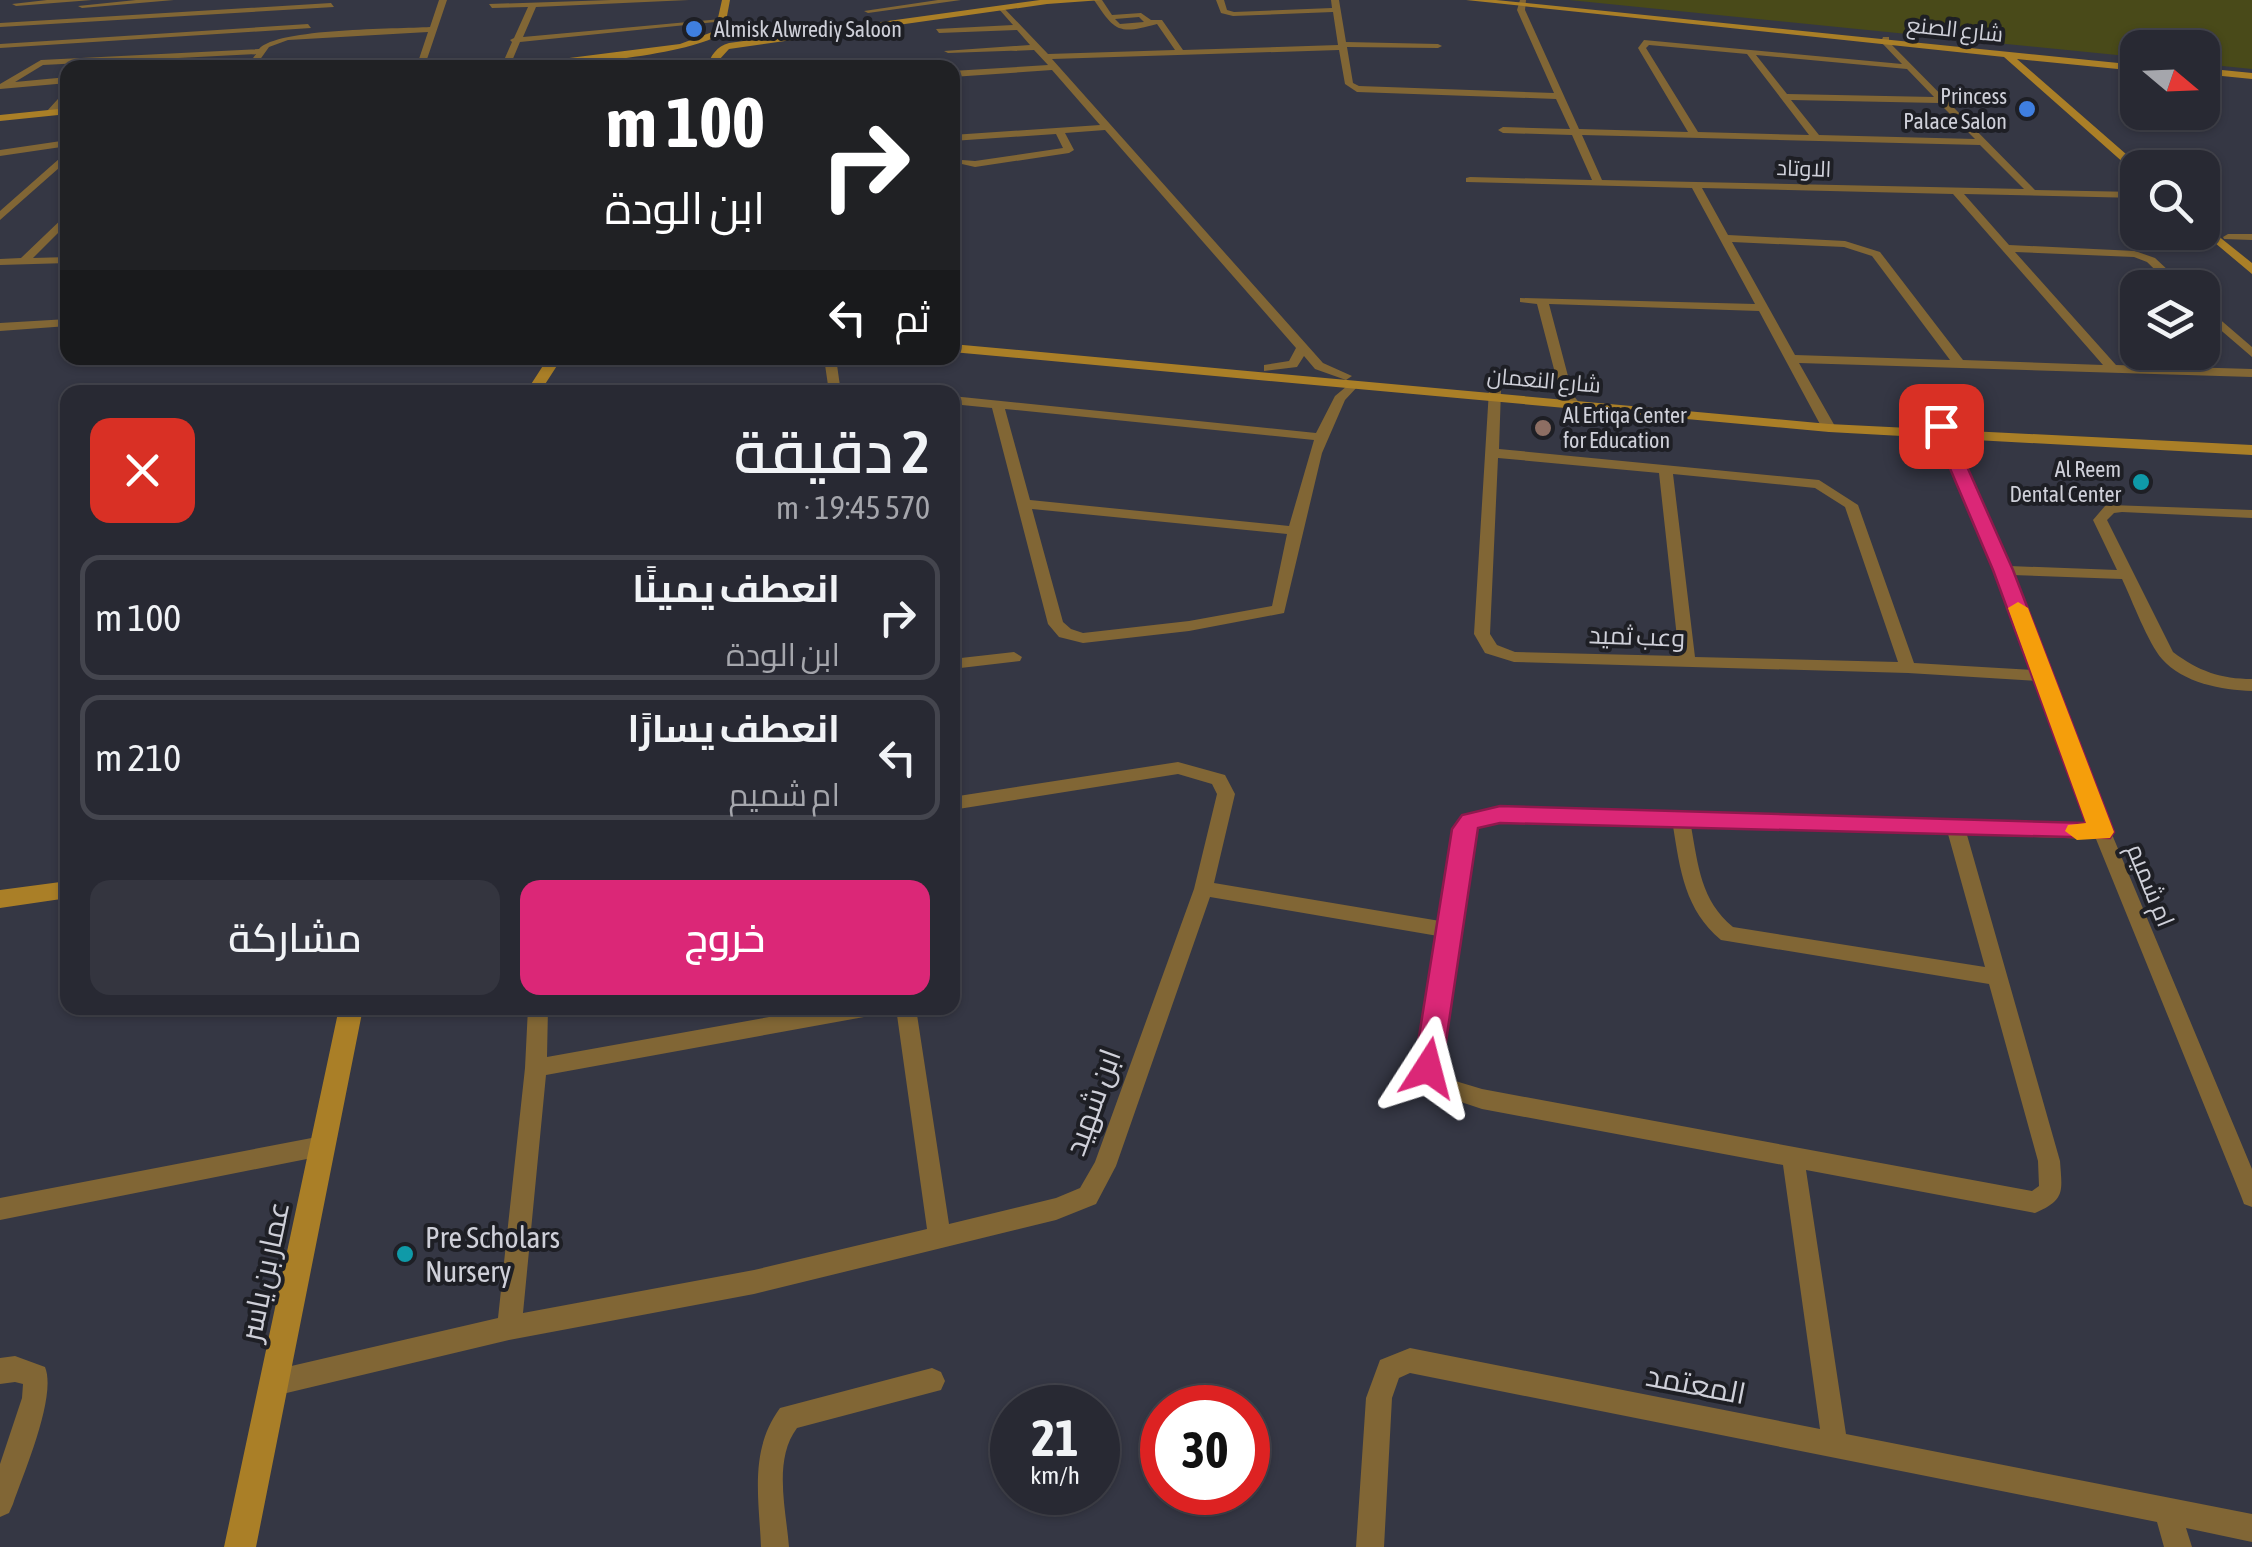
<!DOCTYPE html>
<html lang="ar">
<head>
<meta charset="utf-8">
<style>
  :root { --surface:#282933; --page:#34353f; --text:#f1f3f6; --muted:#a5a6ac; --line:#44454e; --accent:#db2777 }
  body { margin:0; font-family:"Asap Condensed",Cairo,sans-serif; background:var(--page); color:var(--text); direction:rtl; height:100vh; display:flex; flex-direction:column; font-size:38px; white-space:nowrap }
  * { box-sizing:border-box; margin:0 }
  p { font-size:32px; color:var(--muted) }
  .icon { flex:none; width:55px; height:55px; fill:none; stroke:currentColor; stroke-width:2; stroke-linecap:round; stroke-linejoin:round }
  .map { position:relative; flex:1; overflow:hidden; direction:ltr }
  .side { position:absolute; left:60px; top:385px; width:900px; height:630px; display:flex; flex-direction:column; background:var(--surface); border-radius:20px; box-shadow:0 2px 8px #0004,0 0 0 2px var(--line); direction:rtl }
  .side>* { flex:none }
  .guide { position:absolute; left:60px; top:60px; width:900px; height:305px; border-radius:20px; box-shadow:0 2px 8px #0004,0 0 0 2px var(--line); direction:rtl; background:#202124; color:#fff; overflow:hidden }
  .needle { width:65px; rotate:109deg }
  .controls { position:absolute; left:2120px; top:30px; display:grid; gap:20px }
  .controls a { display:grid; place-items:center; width:100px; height:100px; border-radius:20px; background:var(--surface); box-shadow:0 2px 8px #0004,0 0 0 2px var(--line); font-size:50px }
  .speed { position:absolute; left:990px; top:1385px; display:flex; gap:20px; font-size:50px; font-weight:700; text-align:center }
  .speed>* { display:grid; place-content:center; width:130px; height:130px; border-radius:50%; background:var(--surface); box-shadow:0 2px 8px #0004,0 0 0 2px var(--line); line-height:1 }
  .speed small { font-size:25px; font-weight:400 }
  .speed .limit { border:15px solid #d22; background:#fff; color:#111 }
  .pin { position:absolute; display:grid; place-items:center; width:85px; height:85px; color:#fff; margin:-42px; border-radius:20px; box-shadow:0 5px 15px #0006 }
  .me { position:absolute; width:110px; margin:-55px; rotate:9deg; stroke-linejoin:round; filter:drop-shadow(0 0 8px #0008) }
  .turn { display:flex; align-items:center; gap:35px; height:210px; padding:0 30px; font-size:45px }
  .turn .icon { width:130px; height:130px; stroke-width:2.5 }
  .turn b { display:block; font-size:70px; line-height:85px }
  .then { display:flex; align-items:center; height:95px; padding:0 30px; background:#0003; gap:20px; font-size:38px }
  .round { display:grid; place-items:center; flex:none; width:105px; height:105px; border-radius:20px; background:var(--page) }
  .overview { display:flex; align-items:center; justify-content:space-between; height:170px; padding:0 30px }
  h1 { font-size:60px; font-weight:600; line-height:75px }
  .primary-button { display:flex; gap:20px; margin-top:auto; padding:20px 30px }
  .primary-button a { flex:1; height:115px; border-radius:20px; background:var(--accent); color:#fff; font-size:40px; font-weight:600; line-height:115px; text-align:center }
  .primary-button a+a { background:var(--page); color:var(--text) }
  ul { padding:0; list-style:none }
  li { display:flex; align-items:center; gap:30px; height:125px; margin:0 20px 15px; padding:0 10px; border:5px solid var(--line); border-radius:20px }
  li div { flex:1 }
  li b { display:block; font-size:38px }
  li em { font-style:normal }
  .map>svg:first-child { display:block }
  .green { fill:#494a19 }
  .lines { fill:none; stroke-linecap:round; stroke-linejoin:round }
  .street { fill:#816635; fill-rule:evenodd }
  .secondary { fill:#aa7f27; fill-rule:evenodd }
  .route { fill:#db2777; stroke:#8e194d; stroke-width:2.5 }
  .slow { fill:#f59e0b }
  .shop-dot { fill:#3f7fe0; stroke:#1e1f25; stroke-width:4 }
  .education-dot { fill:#8d6e63; stroke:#1e1f25; stroke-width:4 }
  .culture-dot { fill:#0f9aa8; stroke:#1e1f25; stroke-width:4 }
  .labels { text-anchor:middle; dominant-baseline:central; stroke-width:8; stroke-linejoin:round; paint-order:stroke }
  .far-poi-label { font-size:22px; fill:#cfd0d9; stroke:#1e1f25; text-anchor:start }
  .far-street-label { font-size:22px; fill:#cfd0d9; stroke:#1e1f25 }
  .street-label { font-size:25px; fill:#cfd0d9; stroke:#1e1f25 }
  .near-street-label { font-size:30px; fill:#cfd0d9; stroke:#1e1f25 }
  .near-poi-label { font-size:30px; fill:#cfd0d9; stroke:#1e1f25; text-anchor:start }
</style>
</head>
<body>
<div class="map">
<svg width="2252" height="1547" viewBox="0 0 2252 1547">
  <rect width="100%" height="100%" fill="#353744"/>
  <!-- green -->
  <path class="green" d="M1569 0H2252V69L2203 64 2202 48H2138L2137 57Z"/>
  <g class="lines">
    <!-- street -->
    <path class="street" d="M47 0H92L16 6 12 4Z
      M136 0H174L82 8 78 6Z
      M439 0H447L424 68H416L428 32 288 40 269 47 254 68 247 66 256 54 43 65 15 82 68 77V83L0 89V84L41 60 259 49C277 28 397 29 430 27Z
      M611 0H689L536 7 523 37 721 19 725 21 520 42 509 68 501 67 512 42 510 40 514 38 528 7 492 8 489 4Z
      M938 0H961L868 13 864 11Z
      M1094 0H1102L1112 15 1141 13 1151 20H1162L1183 50 1338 45 1333 12 1233 16 1221 13 1216 0H1224L1227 10 1234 12 1332 8 1331 0H1339L1346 42 1438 44 1442 46 1438 48 1347 47 1353 83 1359 86 1554 93 1517 10 1520 0H1526L1525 10 1579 129 1688 132 1638 48 1644 40 1902 64 1881 42 1883 37H1889V42L2035 190 2138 192V198L1964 194 2009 245 2135 251 2155 258 2185 286 2186 288H2174L2147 262 2134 257 2015 252 2116 365 2252 369V377L1799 363 1836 428 1829 432 1822 428 1759 311 1549 304 1573 395 1581 405 1570 408 1561 396 1537 304 1520 302V298L1755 304 1692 188 1466 182V178L1470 177 1592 180 1572 135 1503 133 1498 130 1503 127 1570 129 1556 99 1357 92 1345 84 1339 50 1052 59 1323 363 1352 376 1346 380 1315 369 1304 356 1297 367 1264 371V365L1289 361 1296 348 1105 130 1065 133 1074 150 1069 153 975 167 953 162 952 146 962 160 975 161 1063 148 1056 134 952 141V135L1100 125 1052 70 952 77V71L1048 65 1034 50 948 53 944 51 1030 45 1017 30 939 33 936 29 1013 25 998 8 1002 6 1048 54 1175 50 1157 24C1118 35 1115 31 1094 0ZM1139 17 1144 22 1120 24 1115 19ZM1649 45 1747 54 1809 135 1698 132 1646 48ZM1756 55 1907 69 1934 97 1787 94ZM1791 100 1939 103 1975 139 1819 135ZM1582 135 1980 145 2024 189 1602 180ZM1702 188 1953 194 2103 365 1963 360 1880 252 1845 241 1728 235ZM1732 242 1844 247 1872 256 1950 360 1795 355Z
      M331 3 334 7 0 27V23Z
      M308 24 311 28 0 48V44Z
      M68 88V97L53 115H47V111Z
      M68 140V146L0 156V150Z
      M68 151V160L0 220V211Z
      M68 213V223L33 258 68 257V263L0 265V259L21 258Z
      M2228 234H2252V240L2224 239 2223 237Z
      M2202 304 2252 347V357L2202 314Z
      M68 319V326L0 331V323Z
      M824 358H836L840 386 879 388 885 392H829Z
      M1353 381 1359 385 1345 400 1322 453 1284 613 1189 631 1083 643 1059 637 1048 624 992 408 952 404V396L1316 433 1335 396ZM1005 409 1314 440 1289 526 1030 500ZM1032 509 1287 534 1272 606 1189 621 1083 633 1071 629 1063 622Z
      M1495 386 1501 390 1499 449 1819 480 1858 505 1914 663 2033 670 1996 570 1934 425 1936 422H1946L1948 425 2009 566 2117 570 2093 520 2105 506 2110 505 2252 510V518L2122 512 2114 513 2107 520 2173 652C2198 671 2221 679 2252 679V691C2222 690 2183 683 2162 659 2148 643 2132 600 2122 579L2012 575 2111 832 2252 1169V1207L2244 1204 2241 1196 2096 839 1967 835 2060 1161C2062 1191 2066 1200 2035 1213L1806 1170 1846 1434 2252 1514V1542L2186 1528 2192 1547H2164L2157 1522 1410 1373 1399 1378 1392 1398 1384 1547H1356L1366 1398 1380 1360 1410 1348 1820 1429 1783 1165 1482 1109 1437 1094 1417 1068 1438 936 1210 897 1116 1166 1096 1204 1056 1220 754 1294 509 1340 274 1396 265 1392 261 1383 265 1374 274 1370 498 1318 525 1068 528 1008H548L547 1057 819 1008H874L871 1014 864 1017 546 1075 523 1313 754 1270 927 1229 896 1008H916L949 1224 1056 1198 1080 1188 1095 1162 1194 889 1217 794 1212 784 1178 774 952 810V797L1178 762 1225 775 1235 794 1214 883 1440 921 1455 829 1464 817 1500 807 2090 825 2037 681 1908 673 1514 662 1485 653 1474 634 1489 390ZM1498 458 1659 473 1679 656 1515 652 1497 645 1490 634ZM1673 474 1815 488 1845 507 1898 662 1695 657ZM1500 821 1673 826C1680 870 1685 910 1721 940L1989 984 2038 1161 2039 1186 2032 1191 1482 1089 1452 1080 1439 1065 1473 831 1476 827ZM1691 826 1948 834 1985 967 1733 927C1701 901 1698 865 1691 826Z
      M1014 652 1022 657 1020 661 952 669V659Z
      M322 1136 330 1139 333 1146 330 1153 322 1156 0 1220V1198Z
      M15 1356 45 1367C57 1396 24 1472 13 1504L9 1513 0 1517V1464L22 1398 23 1384 15 1382 0 1384V1358Z
      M932 1368 941 1372 945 1381 941 1390 797 1428C773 1460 786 1509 789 1547H761C759 1498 749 1450 780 1408Z"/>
    <!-- secondary -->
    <path class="secondary" d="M722 0H730L724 32C689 58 539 68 491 68L680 44 715 31Z
      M1040 0H1102L1047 4 729 49 719 60 717 68H707C710 56 717 46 729 43Z
      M1466 0H1496L2138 65V71L2017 59 2142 168H2138V173L2134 172 2004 57Z
      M2202 68 2252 73V79L2202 74Z
      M68 108V114L0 121V115Z
      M2202 223 2252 263V274L2202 232Z
      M952 344 1829 424 2252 445V455L1829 432 952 352Z
      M548 358H562L540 392H526Z
      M68 881V898L0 908V890Z
      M339 1008H363L256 1547H224Z"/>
  </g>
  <!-- route -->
  <path class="route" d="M1941 420 1949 426 2013 570 2114 832 2110 838 1500 823 1478 828 1442 1068 1438 1076 1428 1080 1418 1076 1414 1068 1452 829 1462 815 1500 806 2086 823 1993 570 1932 426Z"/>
  <!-- slow -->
  <path class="slow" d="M2018 602 2028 608 2114 832 2110 838 2077 840 2065 831 2068 825 2086 823 2008 608Z"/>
  <!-- markers -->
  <g class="shop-dot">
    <circle cx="694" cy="29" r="10"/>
    <circle cx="2027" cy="109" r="10"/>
  </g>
  <circle class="education-dot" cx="1543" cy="428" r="10"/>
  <g class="culture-dot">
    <circle cx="2141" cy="482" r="10"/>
    <circle cx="405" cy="1254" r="10"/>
  </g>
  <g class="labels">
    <!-- far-poi labels -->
    <g class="far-poi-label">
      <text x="714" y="29">Almisk Alwrediy Saloon</text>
      <text x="2007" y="96" text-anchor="end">Princess<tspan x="2007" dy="25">Palace Salon</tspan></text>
      <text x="1563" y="415">Al Ertiqa Center<tspan x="1563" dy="25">for Education</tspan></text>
      <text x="2121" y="469" text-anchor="end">Al Reem<tspan x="2121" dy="25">Dental Center</tspan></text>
    </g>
    <!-- far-street labels -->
    <g class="far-street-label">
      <text transform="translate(1955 29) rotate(6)">شارع الصنع</text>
      <text transform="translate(1804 168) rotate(2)">الاوتاد</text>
      <text transform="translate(1544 380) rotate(5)">شارع النعمان</text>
    </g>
    <!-- street labels -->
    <g class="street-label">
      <text transform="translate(1637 636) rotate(2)">وعب ثميد</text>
      <text transform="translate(2151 885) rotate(68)">ام شميم</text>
    </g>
    <!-- near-street labels -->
    <g class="near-street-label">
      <text transform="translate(1092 1102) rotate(-70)">ابن شهيد</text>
      <text transform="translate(264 1271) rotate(-78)">عمار بن ياسر</text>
      <text transform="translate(1696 1384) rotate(11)">المعتمد</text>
    </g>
    <!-- near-poi labels -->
    <g class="near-poi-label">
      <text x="425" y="1237">Pre Scholars<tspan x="425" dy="34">Nursery</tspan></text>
    </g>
  </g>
</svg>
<div class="controls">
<a><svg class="needle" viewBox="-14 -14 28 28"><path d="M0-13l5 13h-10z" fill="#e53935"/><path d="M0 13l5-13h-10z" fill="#a5a6ac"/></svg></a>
<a><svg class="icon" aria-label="search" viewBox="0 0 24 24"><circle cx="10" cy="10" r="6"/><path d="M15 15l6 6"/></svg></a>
<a><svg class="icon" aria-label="layers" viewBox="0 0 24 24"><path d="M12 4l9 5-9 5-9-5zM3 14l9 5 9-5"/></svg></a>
</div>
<div class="speed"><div>21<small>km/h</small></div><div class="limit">30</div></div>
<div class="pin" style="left:1941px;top:426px;background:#d93025"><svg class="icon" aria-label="arrive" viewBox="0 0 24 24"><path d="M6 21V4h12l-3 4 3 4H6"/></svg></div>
<svg class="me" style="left:1428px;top:1068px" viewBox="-20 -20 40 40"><path d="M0-17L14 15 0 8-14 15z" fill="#db2777" stroke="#fff" stroke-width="4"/></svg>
<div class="guide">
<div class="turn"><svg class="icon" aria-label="right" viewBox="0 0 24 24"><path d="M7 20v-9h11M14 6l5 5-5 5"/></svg><div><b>100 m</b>ابن الودة</div></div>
<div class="then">ثم<svg class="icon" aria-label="left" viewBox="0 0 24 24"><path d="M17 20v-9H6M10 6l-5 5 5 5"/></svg></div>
</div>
<section class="side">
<div class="overview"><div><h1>2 دقيقة</h1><p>570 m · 19:45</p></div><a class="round" style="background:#d93025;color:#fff"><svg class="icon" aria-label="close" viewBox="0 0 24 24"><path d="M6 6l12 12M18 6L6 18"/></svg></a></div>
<ul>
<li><svg class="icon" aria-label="right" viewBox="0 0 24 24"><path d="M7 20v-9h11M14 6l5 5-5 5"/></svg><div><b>انعطف يمينًا</b><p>ابن الودة</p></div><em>100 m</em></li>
<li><svg class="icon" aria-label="left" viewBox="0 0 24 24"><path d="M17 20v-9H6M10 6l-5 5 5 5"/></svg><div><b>انعطف يسارًا</b><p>ام شميم</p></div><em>210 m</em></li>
</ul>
<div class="primary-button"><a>خروج</a><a>مشاركة</a></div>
</section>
</div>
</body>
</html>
